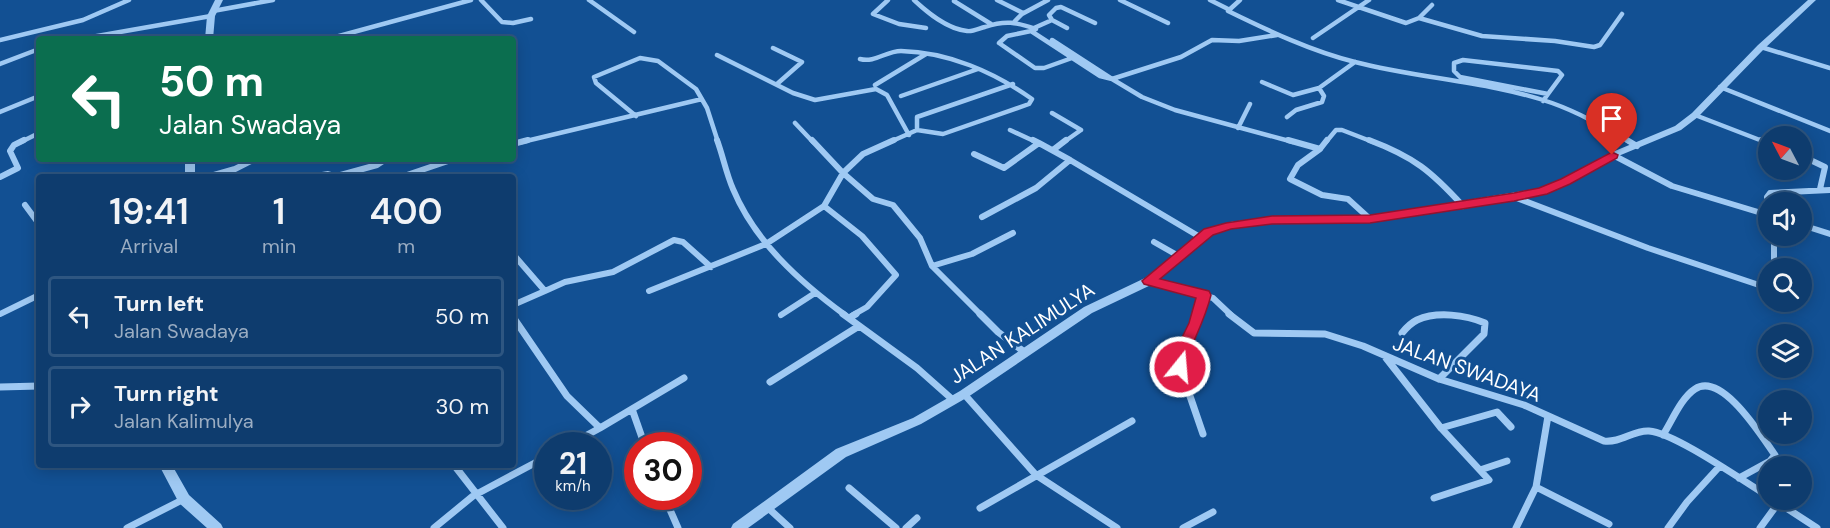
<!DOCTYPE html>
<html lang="en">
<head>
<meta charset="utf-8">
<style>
  :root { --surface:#0e3c6e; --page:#174373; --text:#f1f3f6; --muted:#9badc2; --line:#2e5681 }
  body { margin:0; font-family:"DM Sans",sans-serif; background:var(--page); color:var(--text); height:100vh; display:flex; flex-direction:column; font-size:22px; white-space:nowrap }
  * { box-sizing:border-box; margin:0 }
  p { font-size:20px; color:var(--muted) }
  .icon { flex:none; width:33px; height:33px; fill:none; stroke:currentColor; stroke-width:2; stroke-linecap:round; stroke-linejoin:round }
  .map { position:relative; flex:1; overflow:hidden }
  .drawer { position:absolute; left:36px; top:174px; width:480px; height:294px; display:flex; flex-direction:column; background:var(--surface); border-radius:6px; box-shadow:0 3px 15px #0003,0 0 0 2px var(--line) }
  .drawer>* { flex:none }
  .guide { position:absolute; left:36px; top:36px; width:480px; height:126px; border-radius:6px; box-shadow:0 3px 15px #0003,0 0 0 2px var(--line); background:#0b6e4f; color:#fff; overflow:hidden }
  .needle { width:39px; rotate:311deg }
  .controls { position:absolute; left:1758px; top:126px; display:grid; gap:12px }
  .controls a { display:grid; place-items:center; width:54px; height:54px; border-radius:50%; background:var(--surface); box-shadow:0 3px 15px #0003,0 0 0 2px var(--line); font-size:30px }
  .speed { position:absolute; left:534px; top:432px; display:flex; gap:12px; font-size:30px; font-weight:700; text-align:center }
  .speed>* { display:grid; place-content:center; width:78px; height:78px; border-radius:50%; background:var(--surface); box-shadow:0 3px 15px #0003,0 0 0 2px var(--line); line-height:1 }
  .speed small { font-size:15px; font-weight:400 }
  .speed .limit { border:9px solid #d22; background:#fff; color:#111 }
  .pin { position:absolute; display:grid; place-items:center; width:51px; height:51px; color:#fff; margin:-62px -26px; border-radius:50% 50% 50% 0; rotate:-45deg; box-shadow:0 0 6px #0007 }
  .pin .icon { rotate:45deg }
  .me { position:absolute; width:66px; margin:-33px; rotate:17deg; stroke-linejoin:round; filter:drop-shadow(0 0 4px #0008) }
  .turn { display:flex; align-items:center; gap:21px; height:126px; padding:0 24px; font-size:27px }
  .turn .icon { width:78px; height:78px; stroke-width:2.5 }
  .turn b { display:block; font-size:42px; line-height:51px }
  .eta { display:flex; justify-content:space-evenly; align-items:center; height:102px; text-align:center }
  .eta b { font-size:36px; font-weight:600; line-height:42px }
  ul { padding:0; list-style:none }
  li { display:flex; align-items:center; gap:18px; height:81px; margin:0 12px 9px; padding:0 12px; border:3px solid var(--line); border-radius:6px }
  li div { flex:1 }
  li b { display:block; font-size:22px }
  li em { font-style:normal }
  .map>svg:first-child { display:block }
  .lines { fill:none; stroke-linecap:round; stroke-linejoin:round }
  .minor-far2 { stroke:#9fc9f3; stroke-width:4.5 }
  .minor-far1 { stroke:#9fc9f3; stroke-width:6 }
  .minor { stroke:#9fc9f3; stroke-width:7 }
  .tertiary { fill:#9fc9f3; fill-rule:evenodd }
  .route { fill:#e11d48; stroke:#92132f; stroke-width:1.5 }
  .labels { text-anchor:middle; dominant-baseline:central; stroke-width:6; stroke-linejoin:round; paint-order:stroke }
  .street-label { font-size:20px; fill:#fff; stroke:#125093 }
</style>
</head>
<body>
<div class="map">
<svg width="1830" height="528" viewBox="0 0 1830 528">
  <rect width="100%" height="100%" fill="#125093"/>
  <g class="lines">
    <!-- minor-far2 -->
    <path class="minor-far2" d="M481 0 502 22 513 23 531 19
      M589 0 634 32
      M888 0 873 14 899 24 926 28
      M914 0C928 13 947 29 967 31 973 32 980 28 985 27 1005 20 1016 22 1036 29
      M997 0 1023 13
      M1120 0 1168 23
      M1210 0 1228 9
      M1240 0 1228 11C1269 31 1311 51 1355 62 1420 79 1489 81 1552 103 1580 113 1604 127 1630 142
      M1338 0 1406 23 1419 18 1482 36 1555 41 1594 47 1600 45 1622 14
      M954 1 991 24
      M213 11 273 0
      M1419 18 1432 5
      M1052 20 1067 28
      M1015 21 1022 14 1048 0
      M1034 28 1052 20 1049 15 1056 8 1061 7 1095 23
      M1313 38 1369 0
      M80 39 211 16
      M328 39 471 0
      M0 40 83 20 129 0
      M1052 40 1112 79 1181 57 1212 40 1239 41 1277 35
      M1761 47 1830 68
      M773 48 802 62 777 84
      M717 55 793 93 815 100 876 89 887 95 909 135
      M1072 58 1044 68H1035L999 43 1007 36 1031 31 1100 76 1112 79 1142 97 1175 110 1293 142
      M860 59C875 63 886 51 901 51 948 52 994 72 1032 99L1029 104 943 134 917 130
      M1463 60 1558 71 1562 75 1548 94 1460 77 1454 71V63Z
      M0 64 39 49
      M1262 82 1293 95 1319 88 1355 62
      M875 85 926 54
      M1720 87 1830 131
      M901 96 978 69
      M1543 101 1548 94
      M0 112 39 96
      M1052 113 1081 130 1064 142
      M1695 115 1765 142
      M636 116 596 83 594 77 640 58 658 61 696 89 707 108 718 142
      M1287 117 1296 110 1322 102 1324 96 1319 88
      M795 123 813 142
      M1238 128 1250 104
      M1010 130 1036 142
      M21 142 39 133
      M522 142 702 99
      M890 142 917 130V117L1013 84
      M1326 142 1336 130H1342L1373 142"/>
    <!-- minor-far1 -->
    <path class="minor-far1" d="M717 140C723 156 726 173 733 189 755 242 800 282 845 315
      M812 140 843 173 873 199 893 205 920 238 932 266 981 315
      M1033 140 1039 143
      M1288 140 1320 149 1327 140
      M1369 140C1414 157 1431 171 1463 206
      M1627 140 1637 146
      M1761 140 1768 143
      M513 144 528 140
      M1320 149 1298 165 1290 179 1322 195 1348 199 1370 219
      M1053 150 1066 140
      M974 154 1004 168 1039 143 1070 160
      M1613 155 1672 186 1768 215 1767 197 1770 193 1830 190
      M1802 156 1825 167 1820 189
      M337 176 377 165 386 159
      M0 177 18 168 10 151 14 145 24 140
      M207 177 235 169 255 159
      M311 177 328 174 338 177
      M401 177 454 159
      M1514 197 1648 248 1759 285
      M25 205 39 224
      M824 206 862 236 896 275 867 307 853 315
      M982 217 1036 188 1070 160 1200 237
      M1802 225 1830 234
      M1774 236V259
      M1154 242 1177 255
      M513 254 545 291 513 305
      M932 266 972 254 1013 233
      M1149 281 1213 298 1231 315
      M545 291 565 282 613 272 674 240 683 242 711 267
      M649 291 766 244 824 206 843 173 863 154 894 140
      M0 314 39 295
      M781 315 815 293
      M1198 315 1204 295"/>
    <!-- minor -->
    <path class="minor" d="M843 314 917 368 953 400
      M980 314 998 332 1023 351
      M1199 314 1180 356V367L1203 434
      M1229 314 1254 333 1325 334 1363 346 1439 379 1524 405 1604 441C1621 443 1633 430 1649 431 1675 433 1743 481 1768 496
      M513 317 567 396 600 428 567 446
      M849 318 856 314
      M1402 333C1406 328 1411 323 1417 320 1437 311 1466 315 1485 323L1484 334 1439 379
      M1386 358 1441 428 1489 480 1434 498
      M770 382 859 326
      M0 387 39 386
      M964 394 1036 475 1117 528
      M632 409 645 446
      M600 428 684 378
      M1441 428 1497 412 1511 427
      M1663 435C1672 421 1681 398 1695 389 1722 371 1762 437 1775 455L1770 461 1739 478
      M454 465 503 528
      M1480 470 1507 461
      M1536 487 1609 524
      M849 488 896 528
      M664 496 678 528
      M1774 500 1817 528
      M767 507 790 528
      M980 508 1132 421
      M127 528 184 499
      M434 528 473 496 548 456
      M906 528 917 518
      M1183 528 1213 512
      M1516 528 1536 487 1548 416
      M1668 528 1687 502 1719 467
      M1760 528 1779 502"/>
    <!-- tertiary -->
    <path class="tertiary" d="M215 0H223L215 16 213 39H205L207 16Z
      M1808 0H1816L1764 49 1698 117 1681 130 1616 157 1569 184 1543 194 1370 222 1271 223 1231 228 1213 234 1153 284 1092 313 968 397 921 424 846 457 748 528H731L733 524 836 449 913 418 960 391 1084 307 1145 278 1205 230 1230 222 1271 217 1370 216 1541 188 1563 180 1610 153 1675 126 1692 113 1758 45Z
      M185 159H195V177H185Z
      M159 465H172L189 495 221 524 223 528H207L179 503Z"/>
  </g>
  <!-- route -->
  <path class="route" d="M1612 152 1618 155 1617 158 1570 184 1547 194 1514 201 1370 223 1272 224 1231 229 1213 235 1160 279 1209 291 1211 295C1206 316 1197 333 1189 353 1187 359 1189 365 1185 371H1175L1173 356 1189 323 1196 298 1144 284 1142 281 1204 229 1226 223 1272 216 1370 215 1514 193 1539 188 1561 179Z"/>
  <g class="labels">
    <!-- street labels -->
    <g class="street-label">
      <text transform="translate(1022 333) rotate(-33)">JALAN KALIMULYA</text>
      <text transform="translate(1467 369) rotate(20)">JALAN SWADAYA</text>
    </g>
  </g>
</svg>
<div class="controls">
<a><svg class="needle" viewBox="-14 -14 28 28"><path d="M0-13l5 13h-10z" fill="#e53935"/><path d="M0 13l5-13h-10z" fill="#9badc2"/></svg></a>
<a><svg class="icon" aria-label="sound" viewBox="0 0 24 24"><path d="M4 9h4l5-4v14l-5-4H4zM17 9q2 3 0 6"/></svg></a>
<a><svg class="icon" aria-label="search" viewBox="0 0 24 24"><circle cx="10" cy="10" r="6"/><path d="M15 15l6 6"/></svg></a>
<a><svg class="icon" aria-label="layers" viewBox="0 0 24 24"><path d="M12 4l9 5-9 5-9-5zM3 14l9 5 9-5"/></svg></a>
<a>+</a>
<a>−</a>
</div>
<div class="speed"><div>21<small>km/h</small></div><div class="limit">30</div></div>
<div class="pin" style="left:1612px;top:155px;background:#d93025"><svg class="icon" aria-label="arrive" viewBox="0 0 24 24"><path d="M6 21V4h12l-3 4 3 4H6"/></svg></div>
<svg class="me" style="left:1180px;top:367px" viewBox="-20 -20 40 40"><circle r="17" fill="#e11d48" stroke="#fff" stroke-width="3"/><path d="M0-11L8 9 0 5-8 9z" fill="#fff"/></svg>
<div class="guide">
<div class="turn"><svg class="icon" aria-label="left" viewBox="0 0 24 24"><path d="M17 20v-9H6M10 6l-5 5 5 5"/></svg><div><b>50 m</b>Jalan Swadaya</div></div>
</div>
<section class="drawer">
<div class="eta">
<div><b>19:41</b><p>Arrival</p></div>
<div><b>1</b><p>min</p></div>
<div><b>400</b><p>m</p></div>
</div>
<ul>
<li><svg class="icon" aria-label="left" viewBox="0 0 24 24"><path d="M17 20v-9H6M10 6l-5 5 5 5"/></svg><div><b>Turn left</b><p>Jalan Swadaya</p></div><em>50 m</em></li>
<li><svg class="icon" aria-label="right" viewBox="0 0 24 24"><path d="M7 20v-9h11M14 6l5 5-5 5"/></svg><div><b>Turn right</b><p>Jalan Kalimulya</p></div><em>30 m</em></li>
</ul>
</section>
</div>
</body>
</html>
